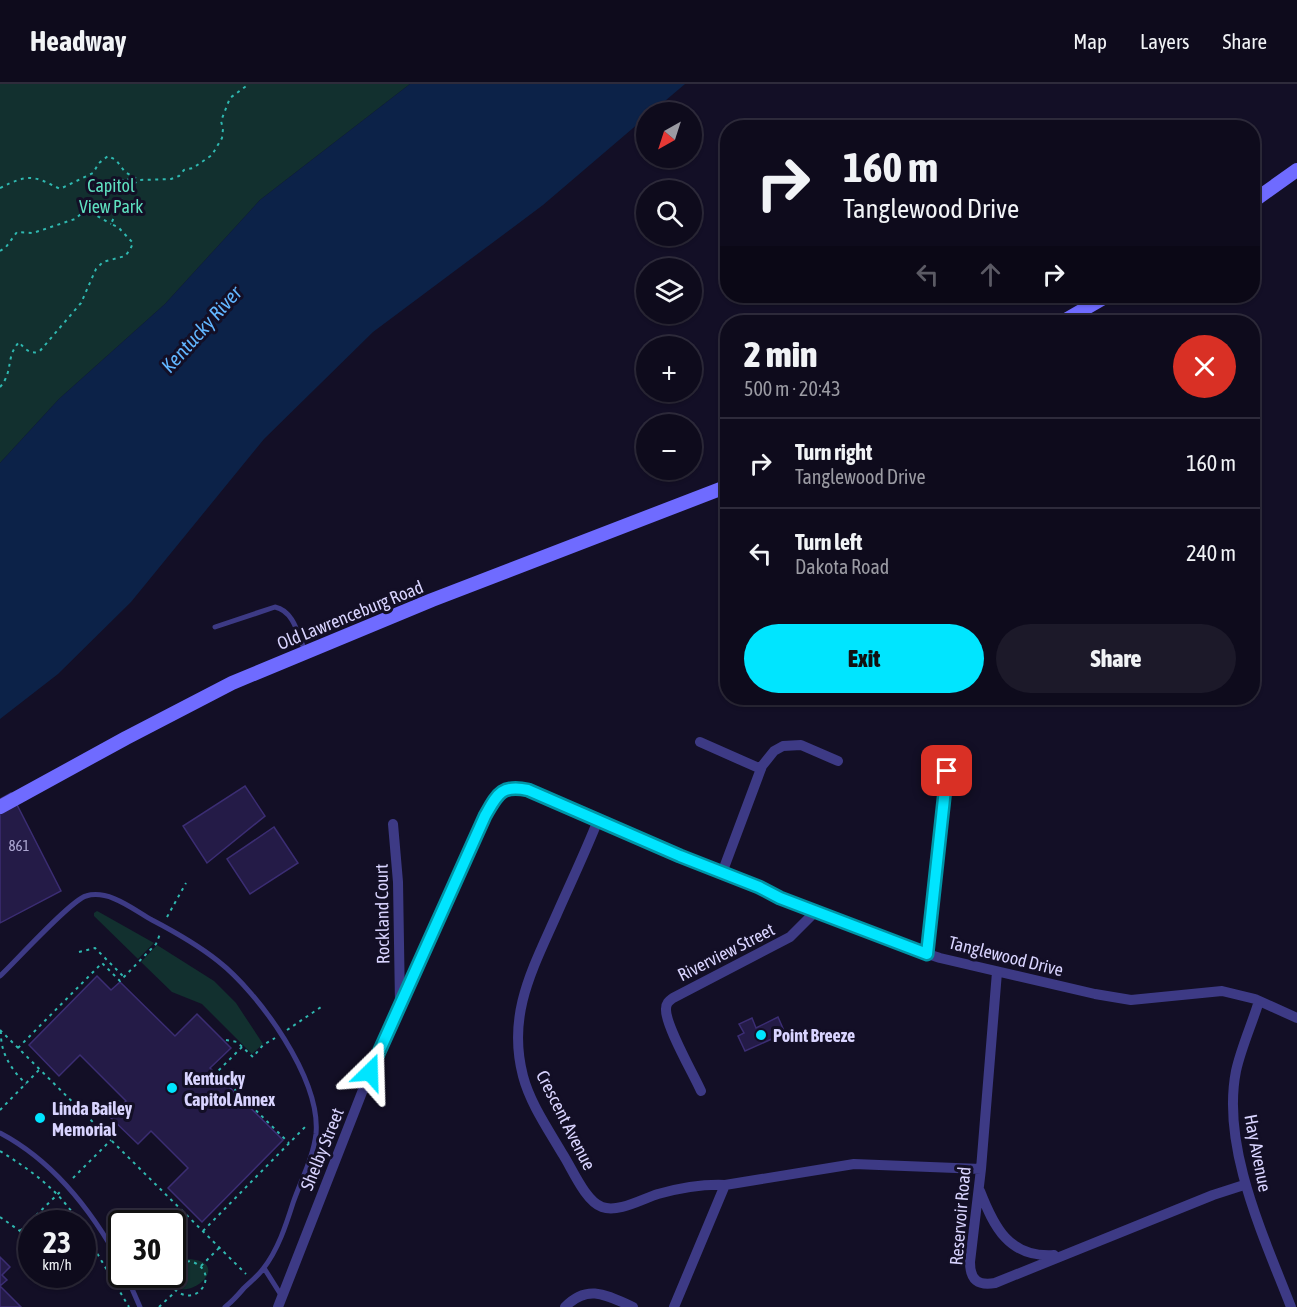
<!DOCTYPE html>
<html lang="en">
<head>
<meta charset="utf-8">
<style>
  :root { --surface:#0e0b1c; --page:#1c1929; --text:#f1f3f6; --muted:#9b9ba3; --line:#2e2b3b; --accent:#00e5ff }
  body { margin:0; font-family:"Asap Condensed",sans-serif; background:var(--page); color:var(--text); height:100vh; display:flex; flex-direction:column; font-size:22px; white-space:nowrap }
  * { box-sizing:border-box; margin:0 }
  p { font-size:20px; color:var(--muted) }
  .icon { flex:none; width:33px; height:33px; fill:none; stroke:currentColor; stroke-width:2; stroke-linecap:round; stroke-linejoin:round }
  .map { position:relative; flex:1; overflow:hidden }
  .side { position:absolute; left:720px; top:231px; width:540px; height:390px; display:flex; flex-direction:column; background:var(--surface); border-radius:24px; box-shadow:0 2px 4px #0004,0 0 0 2px var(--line) }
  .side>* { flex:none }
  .top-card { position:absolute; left:720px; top:36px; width:540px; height:183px; border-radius:24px; box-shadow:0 2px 4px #0004,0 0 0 2px var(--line); background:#0e0b1c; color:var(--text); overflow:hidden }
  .needle { width:39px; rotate:219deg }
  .fabs { position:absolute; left:636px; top:18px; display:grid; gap:12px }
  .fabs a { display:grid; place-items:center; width:66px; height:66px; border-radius:50%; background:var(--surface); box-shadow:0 2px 4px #0004,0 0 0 2px var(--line); font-size:30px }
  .speed { position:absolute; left:18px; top:1126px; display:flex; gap:12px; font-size:30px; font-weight:700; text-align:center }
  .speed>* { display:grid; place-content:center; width:78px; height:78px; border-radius:50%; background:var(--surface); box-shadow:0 2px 4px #0004,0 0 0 2px var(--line); line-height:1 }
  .speed small { font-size:15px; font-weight:400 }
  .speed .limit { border:3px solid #111; border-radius:9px; background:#fff; color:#111 }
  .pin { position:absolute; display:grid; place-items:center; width:51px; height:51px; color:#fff; margin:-26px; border-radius:12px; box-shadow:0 3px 9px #0006 }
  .me { position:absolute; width:66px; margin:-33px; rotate:22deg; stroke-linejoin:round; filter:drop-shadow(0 0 4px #0008) }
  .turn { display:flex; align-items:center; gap:21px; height:126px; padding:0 24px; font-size:27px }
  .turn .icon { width:78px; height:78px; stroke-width:2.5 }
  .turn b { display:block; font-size:42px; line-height:51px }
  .lanes { display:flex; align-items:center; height:57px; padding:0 24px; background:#0003; justify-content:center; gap:30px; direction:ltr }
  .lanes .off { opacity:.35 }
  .round { display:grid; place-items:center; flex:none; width:63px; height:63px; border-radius:32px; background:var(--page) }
  .overview { display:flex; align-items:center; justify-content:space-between; height:102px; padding:0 24px }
  h1 { font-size:36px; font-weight:800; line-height:45px }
  .button { display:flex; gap:12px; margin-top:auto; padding:12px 24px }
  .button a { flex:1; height:69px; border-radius:36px; background:var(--accent); color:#111; font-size:24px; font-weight:800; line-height:69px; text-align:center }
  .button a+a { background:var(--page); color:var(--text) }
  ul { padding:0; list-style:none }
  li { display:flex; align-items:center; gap:18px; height:90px; padding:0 24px; border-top:2px solid var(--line) }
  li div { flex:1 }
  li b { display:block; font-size:22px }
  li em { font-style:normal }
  header { display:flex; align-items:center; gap:36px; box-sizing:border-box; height:84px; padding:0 30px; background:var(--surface); border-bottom:2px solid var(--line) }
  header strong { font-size:28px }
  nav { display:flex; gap:33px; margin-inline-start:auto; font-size:21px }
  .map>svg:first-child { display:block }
  .green { fill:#12302f }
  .water { fill:#0c2248 }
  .building { fill:#241b47; stroke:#3b2d73; stroke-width:1.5 }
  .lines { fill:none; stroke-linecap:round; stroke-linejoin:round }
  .path { stroke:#2fb8b0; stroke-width:2; stroke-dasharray:3 4.5; stroke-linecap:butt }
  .service { stroke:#3d3a85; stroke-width:5 }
  .minor { stroke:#3d3a85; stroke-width:10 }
  .secondary { stroke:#6f6bff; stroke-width:14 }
  .route-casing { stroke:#0095a6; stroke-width:15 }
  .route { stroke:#00e5ff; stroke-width:10 }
  .poi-dot { fill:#00e5ff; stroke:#130f26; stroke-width:2 }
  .labels { text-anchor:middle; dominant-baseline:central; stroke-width:6; stroke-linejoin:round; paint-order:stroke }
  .number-label { font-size:15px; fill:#aca6d1 }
  .park-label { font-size:18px; fill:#5fe0c0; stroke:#130f26 }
  .street-label { font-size:18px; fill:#d9d4ff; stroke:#130f26 }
  .poi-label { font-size:18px; font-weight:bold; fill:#d9d4ff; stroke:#130f26; text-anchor:start }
  .water-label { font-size:20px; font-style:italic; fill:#62b6ff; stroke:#130f26 }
</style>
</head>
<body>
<header>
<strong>Headway</strong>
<nav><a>Map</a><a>Layers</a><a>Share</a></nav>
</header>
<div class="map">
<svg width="1297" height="1223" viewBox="0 0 1297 1223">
  <rect width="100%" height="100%" fill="#130f26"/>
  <!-- green -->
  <path class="green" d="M0 0H410L260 116 165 220 59 315 0 379Z
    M97 827 99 828 154 859 138 875 94 832V829Z
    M157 861 214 897 236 919 263 960 252 970 202 920 172 908 141 878Z
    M186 1175C237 1176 187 1223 170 1198L173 1184 180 1177Z"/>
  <!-- water -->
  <path class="water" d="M410 0H685L652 28H646V33L543 121 373 248 264 355 131 518 58 590 0 635V379L59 315 165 220 260 116Z"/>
  <!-- building -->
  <path class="building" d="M245 702 265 732 207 779 183 742Z
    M11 709 61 807 0 839V715Z
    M274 743 298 779 250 810 227 775Z
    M97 892 111 906 120 898 175 952 197 930 231 964 210 984 283 1056 202 1138 168 1104 188 1084 151 1047 138 1060 110 1033 126 1017 80 971 59 992 29 961Z
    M778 933 785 949 745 967 738 952 744 949 739 940 752 934 756 944Z
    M0 1173 10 1183 2 1191 7 1196 0 1202 21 1223H0Z"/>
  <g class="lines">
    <!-- path -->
    <path class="path" d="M0 104C28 90 33 91 60 105L93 89 99 79 108 72 116 76 125 88 139 96
      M0 167 6 163 17 148 33 149 75 135 82 129 89 127 111 140
      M0 303C14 287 5 274 19 258 25 265 29 270 39 268L81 219 96 185 103 178 125 172 130 166 133 159 118 143 111 140C117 125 127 118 117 102L125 94 135 99 139 96 171 95 179 92 184 86 193 84 212 71 222 54 223 45 221 37 230 14 249 0
      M167 833 186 799
      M79 868 95 864 124 893
      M0 946 246 1190
      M287 946 324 921
      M1 947C0 969 11 985 26 1000
      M226 956 237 958 253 973 263 961 275 954
      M242 963 217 988 289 1059
      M18 964 102 879 120 897 156 860 160 850
      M0 1026 40 985
      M0 1067C32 1087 60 1107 80 1140
      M73 1094 111 1056
      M0 1133 20 1147 32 1161
      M166 1140 181 1125
      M82 1144 129 1223
      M20 1147 61 1107
      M203 1147 306 1042
      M30 1179 32 1177
      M201 1182 220 1163
      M171 1191C171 1198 172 1204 178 1208 200 1223 221 1186 190 1177L179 1180 172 1188
      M159 1223 176 1207"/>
    <!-- service -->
    <path class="service" d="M215 543 275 523C294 527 298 551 305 567
      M0 892C15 878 71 816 86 812 109 805 134 826 152 836 175 848 198 861 218 877 259 909 321 995 316 1050 313 1074 301 1096 293 1119 286 1141 278 1166 263 1185 258 1192 250 1198 244 1204 238 1211 232 1218 225 1223
      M0 1049C55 1078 93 1128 122 1182
      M264 1184 281 1211
      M126 1191 140 1223"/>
    <!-- minor -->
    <path class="minor" d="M700 658 761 685
      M598 736C585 769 570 800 556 832 532 886 507 931 523 992 530 1019 548 1045 562 1069 572 1084 585 1117 602 1123 618 1129 642 1115 658 1110 680 1104 703 1100 725 1101L854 1080 981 1085
      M393 740 398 798 400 920
      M722 789 762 682 774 667 783 662 801 661 838 677
      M927 870 947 687
      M997 888 981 1085 970 1178C970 1196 978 1202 995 1199L1213 1111 1244 1101
      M1259 917C1252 940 1241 964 1236 987 1221 1063 1264 1153 1291 1223
      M701 1007C693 989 665 941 666 925 666 919 669 917 673 914L790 853 816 827
      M980 1107C994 1143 1009 1174 1054 1171
      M278 1223 377 970 485 732C497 712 501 700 528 706L680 772 759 803 780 814 900 861 940 874 1095 910 1131 916 1222 907 1255 915 1297 934
      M565 1223C588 1199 608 1212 633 1223
      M674 1223 725 1101"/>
    <!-- secondary -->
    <path class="secondary" d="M1252 118 1297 86
      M1062 238 1107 212
      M0 723 126 654 232 599 432 516 728 402"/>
  </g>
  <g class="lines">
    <defs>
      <path id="route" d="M370 988 485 732C497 711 501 700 528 706L680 772 759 803 780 814 927 870 947 687"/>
    </defs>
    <!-- route casing -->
    <use href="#route" class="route-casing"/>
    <!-- route -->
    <use href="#route" class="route"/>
  </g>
  <!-- markers -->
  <g class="poi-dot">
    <circle cx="761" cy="951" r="6"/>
    <circle cx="172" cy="1004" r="6"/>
    <circle cx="40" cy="1034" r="6"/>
  </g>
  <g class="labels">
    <!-- number labels -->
    <g class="number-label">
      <text x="19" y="761">861</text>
    </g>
    <!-- park labels -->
    <g class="park-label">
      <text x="111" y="101">Capitol<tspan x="111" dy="21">View Park</tspan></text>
    </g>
    <!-- street labels -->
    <g class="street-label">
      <text transform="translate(350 531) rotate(-22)">Old Lawrenceburg Road</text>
      <text transform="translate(382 830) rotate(-91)">Rockland Court</text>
      <text transform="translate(726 868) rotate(-27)">Riverview Street</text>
      <text transform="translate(1006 872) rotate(14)">Tanglewood Drive</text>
      <text transform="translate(566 1036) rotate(63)">Crescent Avenue</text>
      <text transform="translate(322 1065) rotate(-68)">Shelby Street</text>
      <text transform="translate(1258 1069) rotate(79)">Hay Avenue</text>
      <text transform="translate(960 1132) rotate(-85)">Reservoir Road</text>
    </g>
    <!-- poi labels -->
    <g class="poi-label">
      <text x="773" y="951">Point Breeze</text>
      <text x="184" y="994">Kentucky<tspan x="184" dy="21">Capitol Annex</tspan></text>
      <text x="52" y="1024">Linda Bailey<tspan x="52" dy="21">Memorial</tspan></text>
    </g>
    <!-- water labels -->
    <g class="water-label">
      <text transform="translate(201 245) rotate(-48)">Kentucky River</text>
    </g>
  </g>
</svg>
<div class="fabs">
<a><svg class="needle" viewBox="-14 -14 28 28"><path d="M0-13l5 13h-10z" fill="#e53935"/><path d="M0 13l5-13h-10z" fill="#9b9ba3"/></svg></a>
<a><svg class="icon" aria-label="search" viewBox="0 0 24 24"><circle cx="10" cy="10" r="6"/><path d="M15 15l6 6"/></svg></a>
<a><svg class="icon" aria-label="layers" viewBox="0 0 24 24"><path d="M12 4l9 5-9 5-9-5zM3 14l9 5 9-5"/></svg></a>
<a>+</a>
<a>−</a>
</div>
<div class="speed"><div>23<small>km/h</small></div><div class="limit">30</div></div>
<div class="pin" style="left:947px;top:687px;background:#d93025"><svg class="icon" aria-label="arrive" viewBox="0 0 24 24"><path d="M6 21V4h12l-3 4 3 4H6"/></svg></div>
<svg class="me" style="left:370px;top:988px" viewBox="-20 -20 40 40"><path d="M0-17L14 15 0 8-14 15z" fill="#00e5ff" stroke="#fff" stroke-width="4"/></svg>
<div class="top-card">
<div class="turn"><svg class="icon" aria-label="right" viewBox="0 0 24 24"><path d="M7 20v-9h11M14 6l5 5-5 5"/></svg><div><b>160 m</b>Tanglewood Drive</div></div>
<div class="lanes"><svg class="icon off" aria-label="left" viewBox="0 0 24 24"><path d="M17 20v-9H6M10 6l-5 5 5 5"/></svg><svg class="icon off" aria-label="ahead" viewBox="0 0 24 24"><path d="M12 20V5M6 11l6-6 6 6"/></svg><svg class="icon" aria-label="right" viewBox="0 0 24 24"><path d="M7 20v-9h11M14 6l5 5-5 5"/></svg></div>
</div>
<section class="side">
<div class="overview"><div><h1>2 min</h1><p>500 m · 20:43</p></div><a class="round" style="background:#d93025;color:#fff"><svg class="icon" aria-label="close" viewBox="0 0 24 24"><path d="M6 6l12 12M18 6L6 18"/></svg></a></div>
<ul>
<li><svg class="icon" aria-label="right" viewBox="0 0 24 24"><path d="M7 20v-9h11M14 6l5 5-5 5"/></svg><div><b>Turn right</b><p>Tanglewood Drive</p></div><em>160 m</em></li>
<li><svg class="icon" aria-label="left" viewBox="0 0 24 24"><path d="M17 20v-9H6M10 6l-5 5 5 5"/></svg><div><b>Turn left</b><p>Dakota Road</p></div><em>240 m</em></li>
</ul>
<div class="button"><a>Exit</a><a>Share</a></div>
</section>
</div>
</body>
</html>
